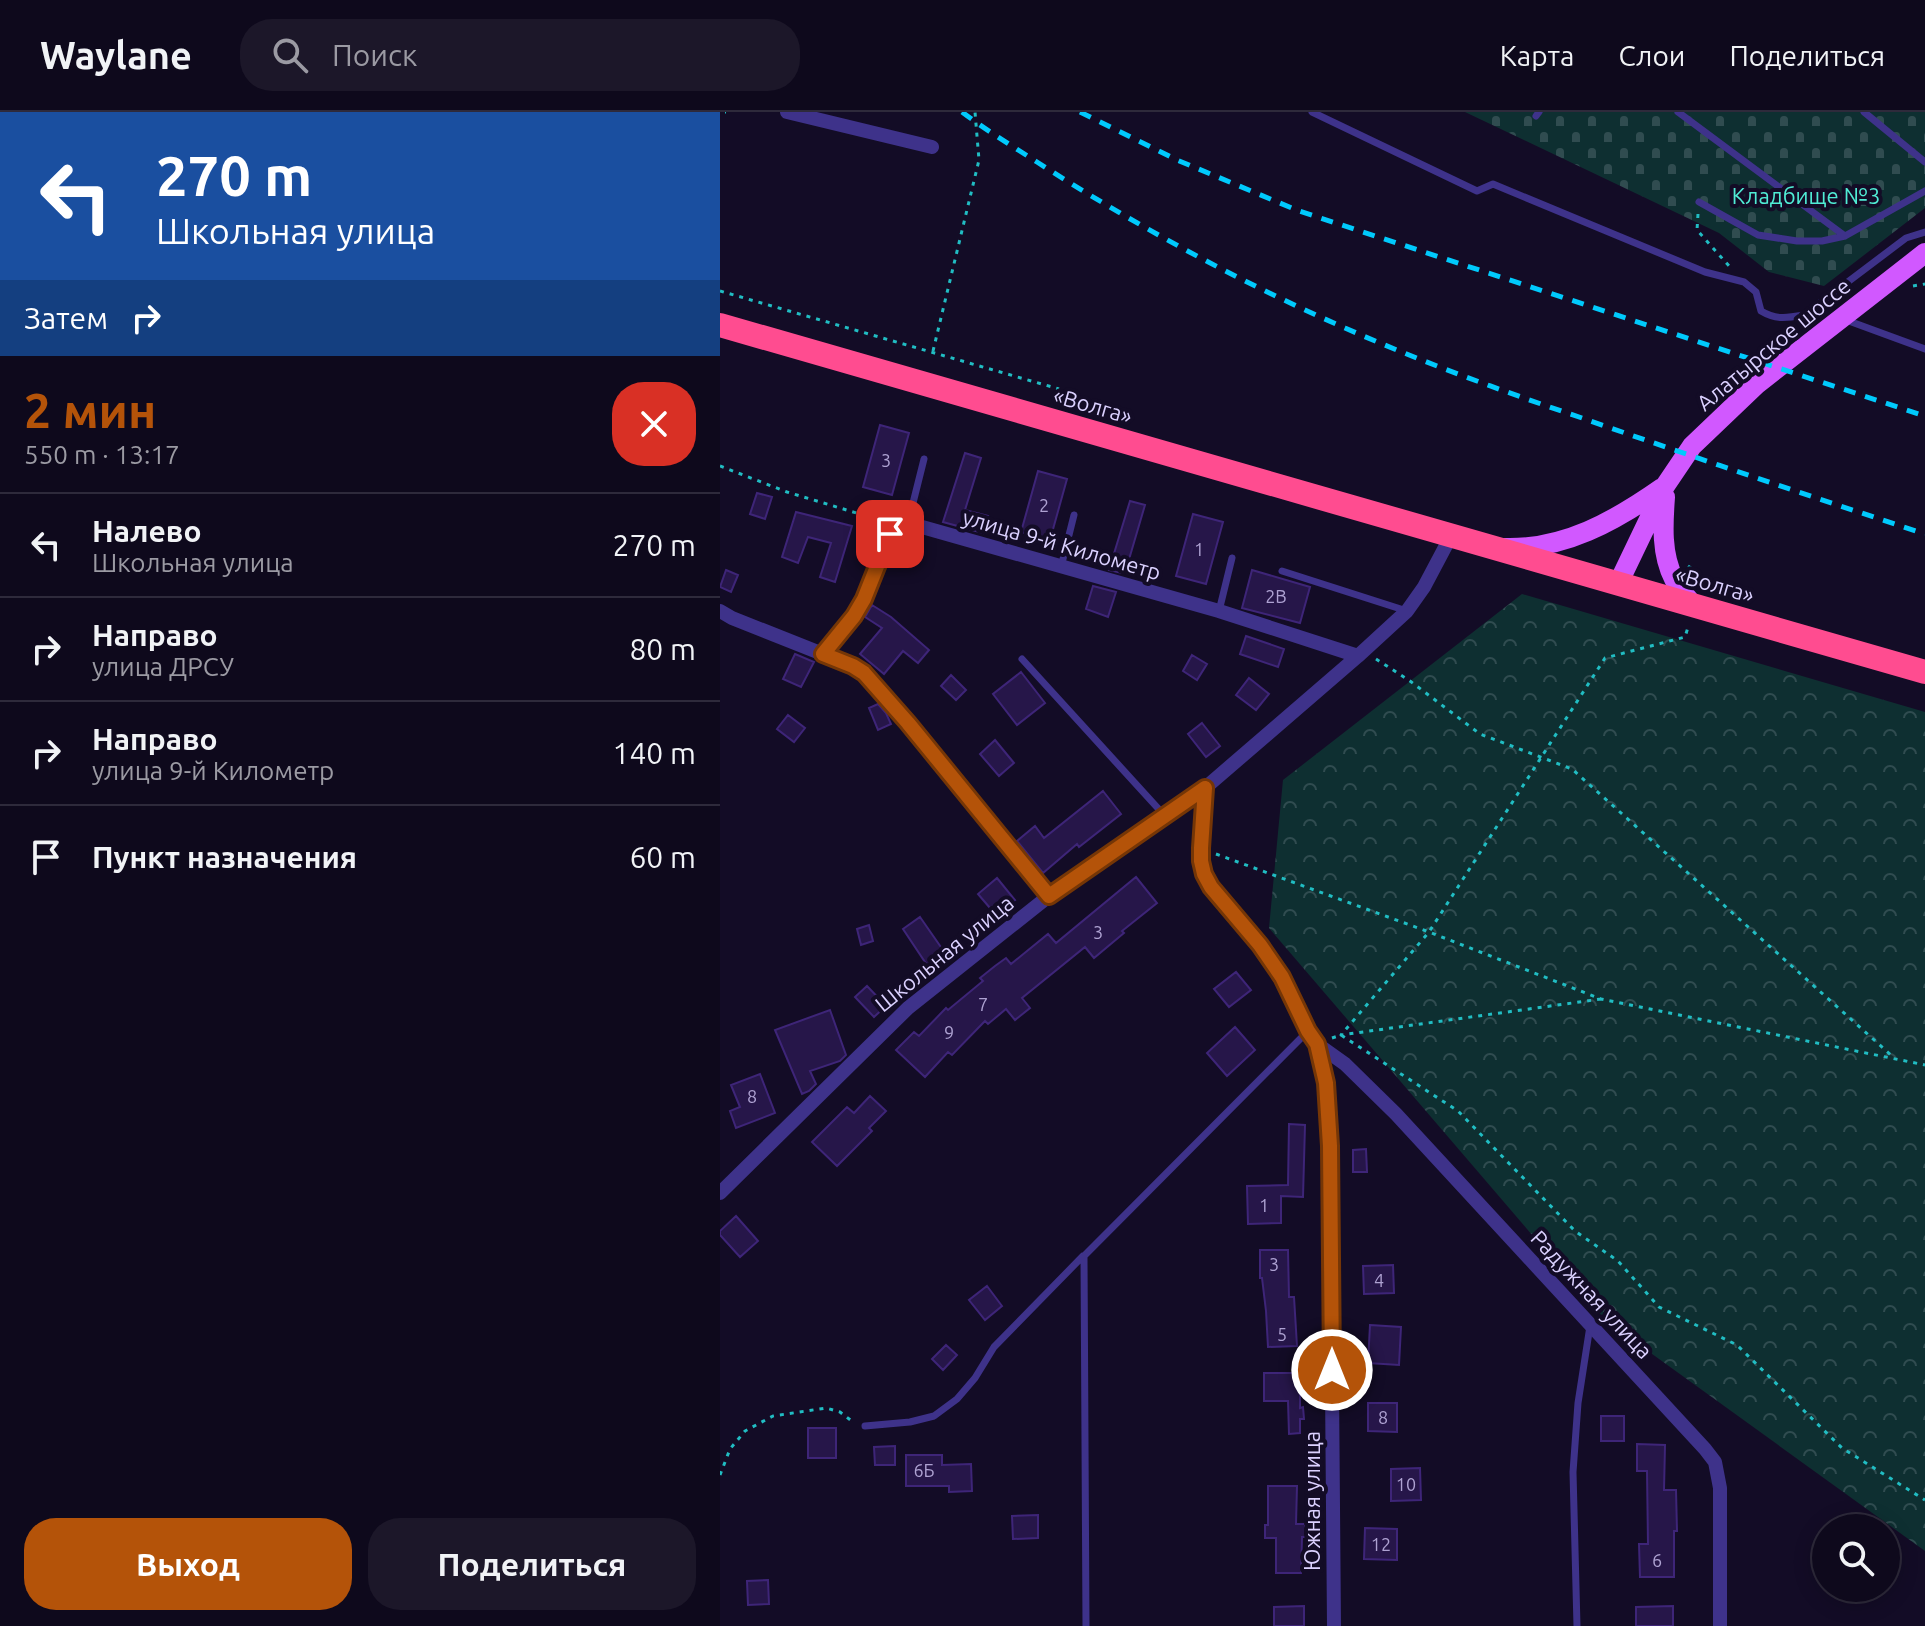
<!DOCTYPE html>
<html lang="ru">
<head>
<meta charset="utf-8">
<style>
  :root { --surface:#0e091c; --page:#1c1729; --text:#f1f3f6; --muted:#9b9aa3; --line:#2e2a3b; --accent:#b45309 }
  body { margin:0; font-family:Ubuntu,sans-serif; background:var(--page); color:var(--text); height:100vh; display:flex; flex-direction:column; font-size:30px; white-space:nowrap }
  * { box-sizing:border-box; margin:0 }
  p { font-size:26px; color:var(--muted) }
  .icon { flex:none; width:44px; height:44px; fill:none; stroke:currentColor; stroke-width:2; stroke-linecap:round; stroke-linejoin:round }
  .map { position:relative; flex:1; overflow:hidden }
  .details { display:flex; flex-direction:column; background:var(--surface); width:720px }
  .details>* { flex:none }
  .banner { background:#1a4fa0; color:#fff; overflow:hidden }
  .controls { position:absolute; left:1092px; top:1402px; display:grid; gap:16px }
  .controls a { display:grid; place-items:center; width:88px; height:88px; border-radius:50%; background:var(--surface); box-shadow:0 4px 20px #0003,0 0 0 2px var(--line); font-size:40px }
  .pin { position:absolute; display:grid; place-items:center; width:68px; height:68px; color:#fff; margin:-34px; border-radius:16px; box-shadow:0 4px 12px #0006 }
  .me { position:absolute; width:88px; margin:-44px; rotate:0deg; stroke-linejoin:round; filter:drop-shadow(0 0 6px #0008) }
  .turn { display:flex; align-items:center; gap:28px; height:168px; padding:0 24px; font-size:36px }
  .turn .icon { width:104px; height:104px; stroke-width:2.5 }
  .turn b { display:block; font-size:56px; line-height:68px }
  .then { display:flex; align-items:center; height:76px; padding:0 24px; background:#0003; gap:16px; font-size:30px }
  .round { display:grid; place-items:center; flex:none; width:84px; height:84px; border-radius:32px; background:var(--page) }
  .overview { display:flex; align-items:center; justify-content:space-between; height:136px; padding:0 24px }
  h1 { font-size:48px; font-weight:700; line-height:60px; color:var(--accent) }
  .action { display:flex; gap:16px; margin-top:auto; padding:16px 24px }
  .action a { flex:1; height:92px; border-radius:32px; background:var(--accent); color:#fff; font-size:32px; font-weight:700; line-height:92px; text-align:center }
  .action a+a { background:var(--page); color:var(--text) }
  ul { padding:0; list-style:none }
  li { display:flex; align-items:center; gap:24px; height:104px; padding:0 24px; border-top:2px solid var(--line) }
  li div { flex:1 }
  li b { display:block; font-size:30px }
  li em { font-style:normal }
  header { display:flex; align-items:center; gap:48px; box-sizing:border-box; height:112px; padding:0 40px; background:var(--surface); border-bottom:2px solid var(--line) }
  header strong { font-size:38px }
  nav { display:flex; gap:44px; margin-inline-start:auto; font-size:28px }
  .search { width:560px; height:72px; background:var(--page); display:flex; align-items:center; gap:20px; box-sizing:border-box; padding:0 28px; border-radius:32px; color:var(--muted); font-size:30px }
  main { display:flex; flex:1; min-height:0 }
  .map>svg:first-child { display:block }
  .forest { fill:url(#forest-crowns) }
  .cemetery { fill:url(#cemetery-stones) }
  .building { fill:#261649; stroke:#3e2578; stroke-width:2 }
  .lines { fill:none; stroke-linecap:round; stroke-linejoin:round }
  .path { stroke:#21bdc3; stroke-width:3; stroke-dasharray:4 6; stroke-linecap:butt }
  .lane { stroke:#3e328a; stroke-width:7 }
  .street { stroke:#3e328a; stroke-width:14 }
  .primary { stroke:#d158ff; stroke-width:20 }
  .highway { stroke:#ff4c90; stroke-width:24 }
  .rail { stroke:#00cafc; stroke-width:5; stroke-dasharray:12 10; stroke-linecap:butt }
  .route-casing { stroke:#753606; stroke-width:20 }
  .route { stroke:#b45309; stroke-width:14 }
  .labels { text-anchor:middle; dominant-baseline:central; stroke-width:8; stroke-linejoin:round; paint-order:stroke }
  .number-label { font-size:18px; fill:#aea2d2 }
  .park-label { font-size:22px; fill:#50ecd5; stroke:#130c26 }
  .street-label { font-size:22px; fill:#dbd1ff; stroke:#130c26 }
</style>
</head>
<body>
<header>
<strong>Waylane</strong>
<div class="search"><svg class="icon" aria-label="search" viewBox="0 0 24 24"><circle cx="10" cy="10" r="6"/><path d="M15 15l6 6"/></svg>Поиск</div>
<nav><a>Карта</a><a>Слои</a><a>Поделиться</a></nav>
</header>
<main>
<section class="details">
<div class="banner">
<div class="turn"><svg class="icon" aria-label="left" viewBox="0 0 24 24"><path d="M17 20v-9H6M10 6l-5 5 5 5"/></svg><div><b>270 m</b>Школьная улица</div></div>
<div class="then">Затем<svg class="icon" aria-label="right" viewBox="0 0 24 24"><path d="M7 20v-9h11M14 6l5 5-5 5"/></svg></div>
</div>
<div class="overview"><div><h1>2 мин</h1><p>550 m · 13:17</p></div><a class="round" style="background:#d93025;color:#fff"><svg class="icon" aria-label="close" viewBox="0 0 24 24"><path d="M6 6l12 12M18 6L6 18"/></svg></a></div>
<ul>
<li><svg class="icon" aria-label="left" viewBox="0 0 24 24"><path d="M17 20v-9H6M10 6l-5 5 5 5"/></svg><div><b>Налево</b><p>Школьная улица</p></div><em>270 m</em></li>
<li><svg class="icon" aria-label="right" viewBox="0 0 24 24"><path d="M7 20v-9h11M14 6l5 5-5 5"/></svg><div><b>Направо</b><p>улица ДРСУ</p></div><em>80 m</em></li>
<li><svg class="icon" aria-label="right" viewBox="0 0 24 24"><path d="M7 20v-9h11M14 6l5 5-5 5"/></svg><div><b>Направо</b><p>улица 9-й Километр</p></div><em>140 m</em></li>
<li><svg class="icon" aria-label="arrive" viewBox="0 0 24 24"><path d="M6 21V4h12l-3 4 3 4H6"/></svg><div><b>Пункт назначения</b></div><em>60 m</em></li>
</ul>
<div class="action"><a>Выход</a><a>Поделиться</a></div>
</section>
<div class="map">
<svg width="1205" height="1514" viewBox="0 0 1205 1514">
  <defs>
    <pattern id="forest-crowns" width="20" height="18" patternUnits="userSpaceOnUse" patternTransform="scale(2)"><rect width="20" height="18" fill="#0e2f31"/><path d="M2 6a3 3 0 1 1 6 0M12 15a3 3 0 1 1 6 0" fill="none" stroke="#304c50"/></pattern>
    <pattern id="cemetery-stones" width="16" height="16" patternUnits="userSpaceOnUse" patternTransform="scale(2)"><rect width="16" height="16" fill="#0e2f31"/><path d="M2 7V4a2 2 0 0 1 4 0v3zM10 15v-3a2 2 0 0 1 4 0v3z" fill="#304c50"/></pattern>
  </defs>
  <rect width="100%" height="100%" fill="#130c26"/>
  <!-- forest -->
  <path class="forest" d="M802 482 1205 600V1439L885 1208 549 816 563 668Z"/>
  <!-- cemetery -->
  <path class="cemetery" d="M745 0H1205V96L1104 174 1049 160 999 121Z"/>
  <!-- building -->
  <path class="building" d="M160 313 189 321 172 383 143 375Z
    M245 341 261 346 245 398 268 404 263 421 223 410Z
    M318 359 347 367 330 428 301 420Z
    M37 381 52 385 45 407 30 402Z
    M410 389 425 393 405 461H402L389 458Z
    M76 400 132 414 115 470 100 465 111 431 88 425 78 451 62 445Z
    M473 402 503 410 486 472 456 464Z
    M6 458 18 463 11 480 0 475Z
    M532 458 590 475 580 511 522 496Z
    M373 474 396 480 388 505 366 497Z
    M152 493 171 505 209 538 198 551 183 539 164 562 140 542 162 516 145 505Z
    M526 524 564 537 558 555 520 542Z
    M75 542 94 550 81 575 63 567Z
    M472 543 487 552 477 568 463 559Z
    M301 560 325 591 297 613 273 582Z
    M231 563 246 578 236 588 221 574Z
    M529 566 549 582 536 598 516 583Z
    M158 592 166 601 171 612 158 618 149 596Z
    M68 603 85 616 74 630 57 617Z
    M482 611 500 634 486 645 468 622Z
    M275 628 294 651 279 664 260 642Z
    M383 679 401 702 359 735 357 732 323 761 297 729 315 714 324 726Z
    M416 765 437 791 402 819 404 821 374 846 365 835 302 886 310 896 295 908 286 897 268 912 265 909 232 943 228 940 205 965 176 938 194 920 199 924 226 896 228 898 263 869 260 866 275 854 286 846 291 852 328 822 336 831Z
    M277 766 295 788 276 803 258 782Z
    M200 805 225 841 207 853 183 817Z
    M149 813 153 829 141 833 137 817Z
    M516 860 531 878 509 895 494 877Z
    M147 874 166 894 154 905 135 885Z
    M110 898 126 943 120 949 90 959 96 972 89 979 82 982 55 918Z
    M515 915 535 938 507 964 487 941Z
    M40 962 55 1001 16 1016 10 999 20 995 11 973Z
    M150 984 166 999 149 1016 152 1019 117 1054 92 1030 127 995 134 1001Z
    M569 1012 585 1013 583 1085 561 1084V1111L528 1112 527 1074 568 1073Z
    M646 1037 647 1060H633V1038Z
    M16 1104 38 1129 20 1145 0 1123V1119Z
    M540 1138H568L569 1185H574L577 1234 548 1235 546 1199 542 1166H540Z
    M673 1153 674 1181 644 1182 643 1154Z
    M267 1174 282 1194 265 1208 249 1188Z
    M650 1213 681 1215 679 1253 648 1251Z
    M226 1233 237 1243 223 1258 212 1247Z
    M544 1261H580V1296L583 1295 584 1307H580V1321L569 1322 568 1289H544Z
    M648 1291H677V1320L648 1319Z
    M881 1304H904V1329H881Z
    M88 1316H116V1346H88Z
    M917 1332 945 1333 944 1378H956L957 1419H954V1465H920L919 1432H928L927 1359H917Z
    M175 1334V1353H155L154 1335Z
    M186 1343H222V1353L251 1352 252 1379 229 1380V1374H186Z
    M700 1356 701 1388 671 1389V1357Z
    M548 1374H577L576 1412H585L586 1425H582L581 1461H556V1426H545V1413H548Z
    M318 1403V1426L293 1427 292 1404Z
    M645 1416 677 1417V1448L644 1447Z
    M48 1468 49 1492 28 1493 27 1469Z
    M584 1494V1514H554V1495Z
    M953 1494V1514H916V1495Z"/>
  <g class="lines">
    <!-- path -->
    <path class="path" d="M5 0H6
      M978 102 977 118 1009 154
      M1193 174 1205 172
      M0 179 339 277
      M213 239 259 48 255 0
      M0 354 67 380 163 409
      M968 454 982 463 979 474
      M656 547 690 569 760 622 852 657 1172 944
      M496 742 709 820 881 887 1205 953
      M881 887 621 923 709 820 885 546 965 525 969 512
      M612 926 621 923 738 999 855 1119 898 1149 939 1195 1017 1233 1122 1336 1205 1388
      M0 1363 10 1337 25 1319 53 1304 106 1296 120 1300 133 1310"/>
    <!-- lane -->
    <path class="lane" d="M592 0 757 79 773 72 985 160 1024 170 1036 180 1041 199C1056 208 1067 206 1084 203L1186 126 1205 120
      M958 0 1125 124
      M1144 0 1205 50
      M816 4 819 0
      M979 90 1038 123 1077 129H1102L1125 124 1205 79
      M1126 208 1205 237
      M188 411 204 347
      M341 455 354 403
      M562 459 687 499
      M499 499 512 446
      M302 547 445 704
      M145 1314 190 1310 214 1304 237 1287 255 1266 274 1235 363 1144
      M366 1514 364 1144 588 919
      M857 1514 853 1360 858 1291 870 1214"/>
    <!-- street -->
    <path class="street" d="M67 0 212 35
      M0 499 12 506 133 554 144 561 188 611 329 784
      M103 542 134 504 144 487 170 422 177 414 188 411 499 499 638 544
      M485 676C483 701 476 738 484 762 493 786 525 813 541 835 561 862 571 886 586 915 590 923 596 929 598 937 607 969 608 1001 610 1034L614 1514
      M597 932 625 952 676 1002 985 1337 995 1350 1000 1376V1514
      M0 1081 188 896 329 784 485 676 638 544 687 499 704 475 731 424"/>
    <!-- primary -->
    <path class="primary" d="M945 385C943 412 941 442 954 467 959 477 966 484 973 493
      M784 436C844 438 895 409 942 376
      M898 472 945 374 972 334 1037 272 1205 141"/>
    <!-- highway -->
    <path class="highway" d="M0 213 1205 560"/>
    <!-- rail -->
    <path class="rail" d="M242 0C266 18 292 34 317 50 415 113 518 169 625 216 702 250 782 279 862 306 976 346 1090 384 1205 422
      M360 0 457 48 579 99 1205 304"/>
  </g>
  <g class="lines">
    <defs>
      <path id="route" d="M170 422 144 487 134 504 103 542 133 554 144 561 188 611 329 784 485 676 481 736V749L484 762 491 775 540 833 562 865 588 919 597 932 606 971 610 1034 612 1258"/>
    </defs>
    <!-- route casing -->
    <use href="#route" class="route-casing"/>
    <!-- route -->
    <use href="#route" class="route"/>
  </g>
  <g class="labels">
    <!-- number labels -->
    <g class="number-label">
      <text x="166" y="348">3</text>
      <text x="324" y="393">2</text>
      <text x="479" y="437">1</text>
      <text x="556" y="484">2В</text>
      <text x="378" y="820">3</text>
      <text x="263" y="892">7</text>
      <text x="229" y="920">9</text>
      <text x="32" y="984">8</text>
      <text x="544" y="1093">1</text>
      <text x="554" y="1152">3</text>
      <text x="659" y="1168">4</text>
      <text x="562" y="1222">5</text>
      <text x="663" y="1305">8</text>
      <text x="204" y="1358">6Б</text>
      <text x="686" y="1372">10</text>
      <text x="661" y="1432">12</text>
      <text x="937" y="1448">6</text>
    </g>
    <!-- park labels -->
    <g class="park-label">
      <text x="1086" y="83">Кладбище №3</text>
    </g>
    <!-- street labels -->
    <g class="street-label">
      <text transform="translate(1053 232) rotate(-40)">Алатырское шоссе</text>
      <text transform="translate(373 293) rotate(16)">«Волга»</text>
      <text transform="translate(342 432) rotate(16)">улица 9-й Километр</text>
      <text transform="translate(995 472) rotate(16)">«Волга»</text>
      <text transform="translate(224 841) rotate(-39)">Школьная улица</text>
      <text transform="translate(872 1182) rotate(47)">Радужная улица</text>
      <text transform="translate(591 1389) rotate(-90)">Южная улица</text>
    </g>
  </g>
</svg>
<div class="controls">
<a><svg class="icon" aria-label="search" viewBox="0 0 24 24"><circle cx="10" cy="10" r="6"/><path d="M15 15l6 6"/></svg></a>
</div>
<div class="pin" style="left:170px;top:422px;background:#d93025"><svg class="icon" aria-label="arrive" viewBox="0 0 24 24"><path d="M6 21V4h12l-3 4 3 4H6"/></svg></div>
<svg class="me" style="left:612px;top:1258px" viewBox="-20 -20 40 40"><circle r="17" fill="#b45309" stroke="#fff" stroke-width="3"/><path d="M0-11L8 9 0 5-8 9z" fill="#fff"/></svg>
</div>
</main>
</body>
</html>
